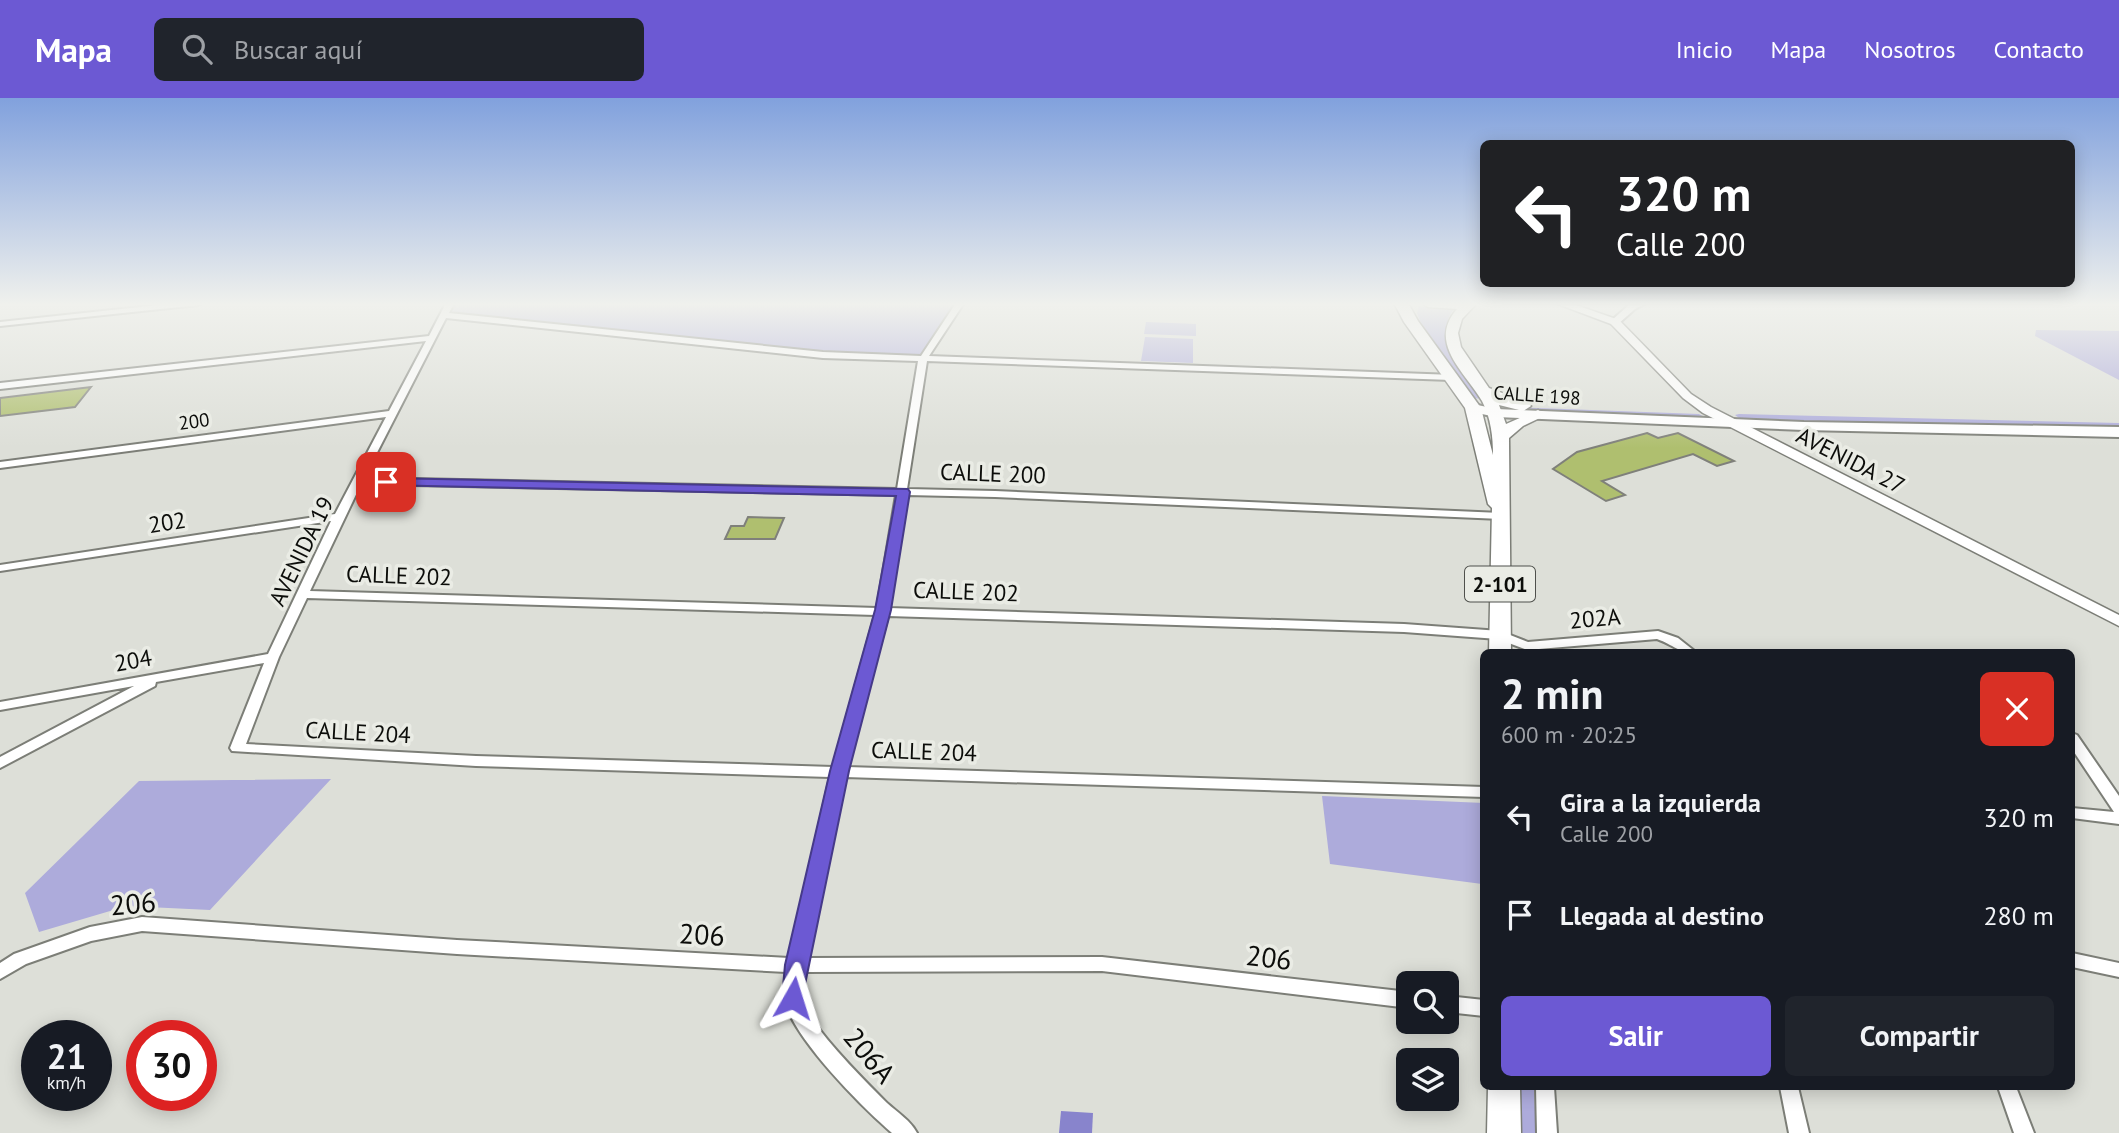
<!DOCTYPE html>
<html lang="es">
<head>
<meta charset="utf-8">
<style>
  :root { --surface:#171b24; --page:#20242c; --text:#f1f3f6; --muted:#9ea1a6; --accent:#6c59d3 }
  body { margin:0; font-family:"PT Sans",sans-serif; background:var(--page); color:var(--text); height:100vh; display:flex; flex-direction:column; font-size:26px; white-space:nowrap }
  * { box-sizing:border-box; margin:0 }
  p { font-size:23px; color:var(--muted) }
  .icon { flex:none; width:38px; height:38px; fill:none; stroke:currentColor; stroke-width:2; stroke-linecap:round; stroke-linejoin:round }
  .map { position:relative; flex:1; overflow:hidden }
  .panel { position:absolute; left:1480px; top:551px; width:595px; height:441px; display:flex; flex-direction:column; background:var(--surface); border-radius:10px; box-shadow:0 4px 18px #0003 }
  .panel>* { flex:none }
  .top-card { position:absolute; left:1480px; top:42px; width:595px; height:147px; border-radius:10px; box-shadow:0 4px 18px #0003; background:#202124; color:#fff; overflow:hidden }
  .tools { position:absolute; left:1396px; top:873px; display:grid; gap:14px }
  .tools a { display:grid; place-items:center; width:63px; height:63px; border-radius:10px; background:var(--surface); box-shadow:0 4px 18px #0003; font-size:35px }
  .speed { position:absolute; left:21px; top:922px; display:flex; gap:14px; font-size:35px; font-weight:700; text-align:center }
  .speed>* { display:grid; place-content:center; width:91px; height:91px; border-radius:50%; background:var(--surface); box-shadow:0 4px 18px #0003; line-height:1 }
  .speed small { font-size:18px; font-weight:400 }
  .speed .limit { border:10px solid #d22; background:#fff; color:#111 }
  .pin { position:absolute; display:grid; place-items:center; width:60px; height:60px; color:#fff; margin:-30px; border-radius:14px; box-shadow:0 4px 10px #0006 }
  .me { position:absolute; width:77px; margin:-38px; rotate:6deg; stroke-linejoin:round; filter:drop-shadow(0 0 5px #0008) }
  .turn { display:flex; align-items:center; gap:24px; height:147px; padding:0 21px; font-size:32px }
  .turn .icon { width:91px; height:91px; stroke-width:2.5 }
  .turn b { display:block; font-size:49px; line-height:60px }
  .round { display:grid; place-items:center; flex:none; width:74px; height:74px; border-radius:10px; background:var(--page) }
  .summary { display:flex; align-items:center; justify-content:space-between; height:119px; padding:0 21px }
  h1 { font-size:42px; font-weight:800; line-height:52px }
  .cta { display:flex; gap:14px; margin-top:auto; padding:14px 21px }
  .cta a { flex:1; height:80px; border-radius:10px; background:var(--accent); color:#fff; font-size:28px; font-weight:800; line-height:80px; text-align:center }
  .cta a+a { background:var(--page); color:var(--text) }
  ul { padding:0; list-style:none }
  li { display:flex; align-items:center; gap:21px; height:98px; padding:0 21px }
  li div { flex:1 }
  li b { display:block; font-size:26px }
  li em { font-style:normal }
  header { display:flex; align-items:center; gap:42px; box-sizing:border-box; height:98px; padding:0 35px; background:var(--accent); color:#fff }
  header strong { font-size:33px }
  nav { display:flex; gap:38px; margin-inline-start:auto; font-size:24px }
  .search { width:490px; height:63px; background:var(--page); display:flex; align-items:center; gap:18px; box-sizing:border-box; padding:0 24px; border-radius:10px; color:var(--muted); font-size:26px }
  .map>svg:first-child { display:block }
  .green { fill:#adabdb }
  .water { fill:#8884cc }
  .building { fill:#afbf6f; stroke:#7f807a; stroke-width:2 }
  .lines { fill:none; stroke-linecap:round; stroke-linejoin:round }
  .minor-casing { stroke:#7c7e77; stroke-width:4 }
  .tertiary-casing { stroke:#7c7e77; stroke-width:3 }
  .secondary-casing { stroke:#7c7e77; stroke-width:4 }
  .primary-casing { stroke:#7c7e77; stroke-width:3 }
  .minor { fill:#fff; fill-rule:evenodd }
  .tertiary { fill:#fff; fill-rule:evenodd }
  .secondary { fill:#fff; fill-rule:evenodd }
  .primary { fill:#fff; fill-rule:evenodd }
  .route { fill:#6c59d3; stroke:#463a89; stroke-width:2 }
  .labels { text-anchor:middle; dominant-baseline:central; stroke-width:7; stroke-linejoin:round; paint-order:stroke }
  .far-street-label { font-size:19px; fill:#0c0d0a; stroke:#eaece5 }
  .shield { fill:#eaece5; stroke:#4f504c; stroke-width:2 }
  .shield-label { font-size:21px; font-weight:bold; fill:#0c0d0a }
  .street-label { font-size:23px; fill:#0c0d0a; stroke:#eaece5 }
  .near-street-label { font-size:28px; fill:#0c0d0a; stroke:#eaece5 }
</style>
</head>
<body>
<header>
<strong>Mapa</strong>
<div class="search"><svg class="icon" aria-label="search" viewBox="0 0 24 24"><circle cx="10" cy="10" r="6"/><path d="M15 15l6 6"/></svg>Buscar aquí</div>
<nav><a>Inicio</a><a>Mapa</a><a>Nosotros</a><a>Contacto</a></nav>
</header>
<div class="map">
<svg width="2119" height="1035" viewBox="0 0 2119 1035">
  <rect width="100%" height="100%" fill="#dddfd8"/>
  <!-- green -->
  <path class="green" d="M450 205H960L923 261 823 257 444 217Z
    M1419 208 1453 212C1431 244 1465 276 1483 301L1473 300 1470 297 1420 223 1417 215Z
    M1146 224 1196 226V238L1144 236Z
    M2036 232 2119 233V282L2035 238Z
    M1145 239 1193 241V265L1141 263Z
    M1509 309 1699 316 1706 320 1507 312Z
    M1739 316 2119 325V331L1750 323 1742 322 1735 317Z
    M331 681 210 812 127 808 39 834 25 795 139 683Z
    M1322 698 1484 705 1482 786 1330 766Z
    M1520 989H1534L1536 1035H1521Z"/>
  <!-- water -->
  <path class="water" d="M1061 1013 1093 1015 1092 1035H1059Z"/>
  <!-- building -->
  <path class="building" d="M91 289 75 309 0 318V300Z
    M1647 335 1658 340 1678 335 1734 363 1717 368 1693 356 1602 383 1625 397 1606 403 1553 371 1577 354Z
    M748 419 784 420 775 441H725L731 428H744Z"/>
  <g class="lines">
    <defs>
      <path id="minor" d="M177 205H202L198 207 0 228V224Z
        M446 205H454L449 215 823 254 921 258 956 205H964L929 258 1454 277 1455 279 1451 282 927 263 907 391 995 393 1501 415 1506 418 1501 421 995 399 907 397 889 510 1404 526 1500 533 1528 544 1658 533 1678 540 1697 555C1678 555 1674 547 1657 541L1527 552 1498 541 1404 534 888 518 847 669 1484 689V699L845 679 806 860 1102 859 1409 894V910L1102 873 804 874C803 883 800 893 802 901 809 928 866 984 887 1005 897 1014 911 1023 917 1035H892C861 1008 793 940 784 901 783 892 785 882 786 874L457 856 142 833 91 843 26 866 0 881V865L14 856 90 829 142 819 457 842 789 860 830 679 476 668 232 653 230 650 264 565 156 584 155 588 0 670V659L134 588 0 612V604L268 556 331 423 0 473V467L335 416 386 319 0 370V364L389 313 426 243 0 291V285L429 238ZM446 220 823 260 918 263 897 391 364 380ZM361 386 896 397 877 510 310 493ZM307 500 875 517 833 669 476 658 246 646 279 559Z
        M1635 205H1646L1635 211 1618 226H1612V222L1629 207Z
        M2072 635 2077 637 2119 698V726L2072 720V710L2114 714 2072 651Z
        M2072 855 2119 865V879L2072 869Z
        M1447 898 1484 902V918L1447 914Z
        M1536 989H1554L1557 1035H1537Z
        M1780 989H1798L1809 1035H1789Z
        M1998 989H2016L2034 1035H2014Z"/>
      <path id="tertiary" d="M1555 205H1570L1619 222 1691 296 1711 309 2119 517V528L1703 315 1683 300 1611 226Z"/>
      <path id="secondary" d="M1473 306 1496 311 1804 324 2119 329V339L1804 332 1496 319 1468 313 1466 310 1468 307Z"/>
      <path id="primary" d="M1394 205H1408L1418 223 1481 310 1493 357C1493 339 1491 320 1482 303 1465 274 1427 245 1457 211L1428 209 1421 205H1477L1462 221 1458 235 1461 249 1489 290 1529 305 1531 308 1523 313 1499 307 1506 326 1538 312 1546 317 1523 328 1509 340 1511 555H1489L1492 410 1488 406 1465 310 1404 224Z
        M1488 989H1520L1521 1035H1487Z"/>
    </defs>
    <!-- minor casing -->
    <use href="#minor" class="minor-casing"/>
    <!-- tertiary casing -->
    <use href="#tertiary" class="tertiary-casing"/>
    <!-- secondary casing -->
    <use href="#secondary" class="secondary-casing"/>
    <!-- primary casing -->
    <use href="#primary" class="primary-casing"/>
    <!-- minor -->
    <use href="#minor" class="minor"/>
    <!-- tertiary -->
    <use href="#tertiary" class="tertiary"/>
    <!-- secondary -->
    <use href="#secondary" class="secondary"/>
    <!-- primary -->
    <use href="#primary" class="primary"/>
  </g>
  <!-- sky -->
  <linearGradient id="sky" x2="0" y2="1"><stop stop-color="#81a1dd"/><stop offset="0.59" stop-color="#f0f1ed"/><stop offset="1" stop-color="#f0f1ed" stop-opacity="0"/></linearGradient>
  <rect width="2119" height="350" fill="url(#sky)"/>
  <!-- route -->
  <path class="route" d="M386 380 908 391 910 394 891 512 849 673 801 906 793 909 785 906 782 900 785 867 830 673 875 512 896 398 381 387V381Z"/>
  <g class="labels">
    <!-- far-street labels -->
    <g class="far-street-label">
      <text transform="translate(1537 297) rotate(4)">CALLE 198</text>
      <text transform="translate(194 323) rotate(-8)">200</text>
    </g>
    <!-- shield labels -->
    <rect class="shield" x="1465" y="468.5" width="70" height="35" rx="5"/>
    <g class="shield-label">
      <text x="1500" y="486">2-101</text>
    </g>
    <!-- street labels -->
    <g class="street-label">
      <text transform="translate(1851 362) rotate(27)">AVENIDA 27</text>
      <text transform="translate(993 375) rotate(2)">CALLE 200</text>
      <text transform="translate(167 424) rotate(-9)">202</text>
      <text transform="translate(301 453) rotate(-64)">AVENIDA 19</text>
      <text transform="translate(399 477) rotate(2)">CALLE 202</text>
      <text transform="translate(966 493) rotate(2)">CALLE 202</text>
      <text transform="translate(1595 520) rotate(-5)">202A</text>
      <text transform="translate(133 562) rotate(-10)">204</text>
      <text transform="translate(358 634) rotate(3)">CALLE 204</text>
      <text transform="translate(924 653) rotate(2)">CALLE 204</text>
    </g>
    <!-- near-street labels -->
    <g class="near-street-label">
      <text transform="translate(133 805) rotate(-5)">206</text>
      <text transform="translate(702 836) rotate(3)">206</text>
      <text transform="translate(1269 859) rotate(7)">206</text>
      <text transform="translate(870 957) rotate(50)">206A</text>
    </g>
  </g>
</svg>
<div class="tools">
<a><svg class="icon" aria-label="search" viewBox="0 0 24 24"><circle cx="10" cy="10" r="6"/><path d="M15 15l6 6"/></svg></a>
<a><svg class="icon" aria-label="layers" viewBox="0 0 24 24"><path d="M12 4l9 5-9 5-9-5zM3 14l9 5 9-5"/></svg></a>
</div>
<div class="speed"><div>21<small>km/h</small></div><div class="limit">30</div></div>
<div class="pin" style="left:386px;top:384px;background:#d93025"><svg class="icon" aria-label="arrive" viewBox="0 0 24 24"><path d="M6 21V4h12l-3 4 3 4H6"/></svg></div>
<svg class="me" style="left:793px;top:900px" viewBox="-20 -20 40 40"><path d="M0-17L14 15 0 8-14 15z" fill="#6c59d3" stroke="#fff" stroke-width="4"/></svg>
<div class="top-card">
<div class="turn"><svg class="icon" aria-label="left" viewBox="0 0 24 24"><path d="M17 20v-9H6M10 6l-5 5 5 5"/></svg><div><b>320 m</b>Calle 200</div></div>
</div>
<section class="panel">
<div class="summary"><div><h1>2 min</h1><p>600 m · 20:25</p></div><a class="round" style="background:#d93025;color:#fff"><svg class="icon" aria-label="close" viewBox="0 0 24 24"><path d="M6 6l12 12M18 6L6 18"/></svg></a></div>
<ul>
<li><svg class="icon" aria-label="left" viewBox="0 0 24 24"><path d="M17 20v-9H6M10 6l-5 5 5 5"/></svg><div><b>Gira a la izquierda</b><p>Calle 200</p></div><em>320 m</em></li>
<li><svg class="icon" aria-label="arrive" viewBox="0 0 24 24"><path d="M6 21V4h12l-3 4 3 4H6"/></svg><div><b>Llegada al destino</b></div><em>280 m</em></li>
</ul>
<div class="cta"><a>Salir</a><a>Compartir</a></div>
</section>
</div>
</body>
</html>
